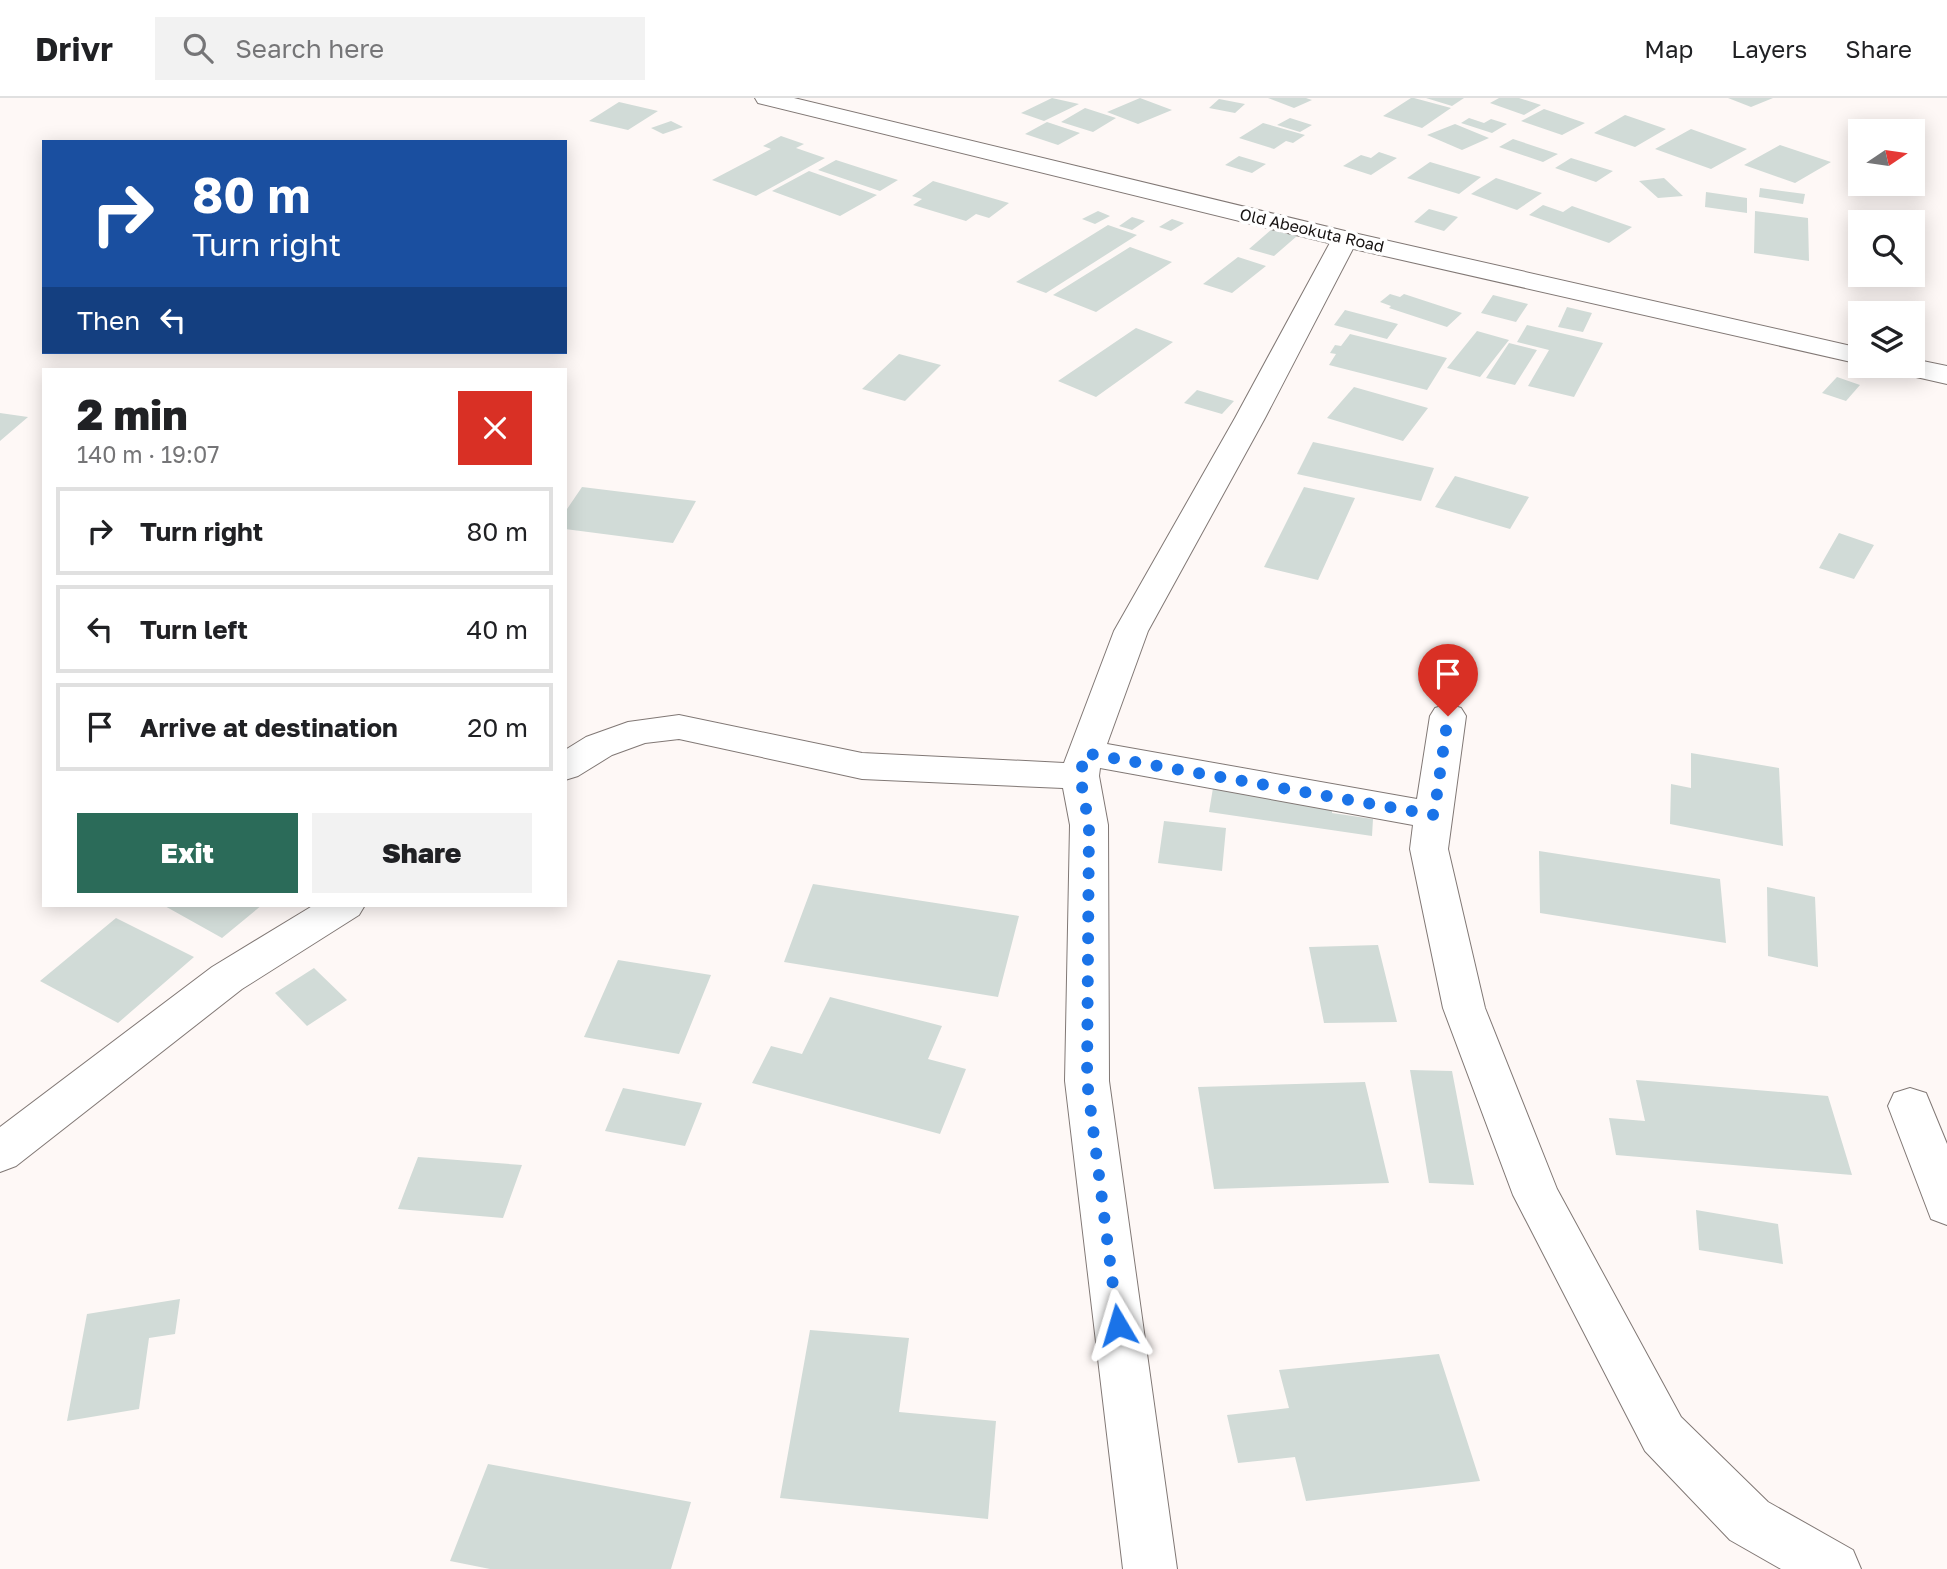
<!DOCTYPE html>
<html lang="en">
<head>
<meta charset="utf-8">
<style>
  :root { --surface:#fff; --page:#f2f2f2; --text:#202124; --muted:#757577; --line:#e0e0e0; --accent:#2b6b59 }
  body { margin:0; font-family:"Golos Text",sans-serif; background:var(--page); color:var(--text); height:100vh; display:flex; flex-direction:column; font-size:26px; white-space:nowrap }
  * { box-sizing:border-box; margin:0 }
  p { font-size:23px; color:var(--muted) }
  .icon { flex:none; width:38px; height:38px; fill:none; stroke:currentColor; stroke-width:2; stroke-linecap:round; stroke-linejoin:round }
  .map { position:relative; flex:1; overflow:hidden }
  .sheet { position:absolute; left:42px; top:270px; width:525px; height:539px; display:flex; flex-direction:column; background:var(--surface); border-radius:0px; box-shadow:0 4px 18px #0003 }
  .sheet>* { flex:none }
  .hud { position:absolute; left:42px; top:42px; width:525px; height:214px; border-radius:0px; box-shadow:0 4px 18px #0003; background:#1a4fa0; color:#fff; overflow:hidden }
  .needle { width:46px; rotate:77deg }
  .buttons { position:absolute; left:1848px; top:21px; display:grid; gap:14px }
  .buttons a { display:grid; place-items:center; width:77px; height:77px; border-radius:0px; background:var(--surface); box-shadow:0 4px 18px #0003; font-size:35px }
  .pin { position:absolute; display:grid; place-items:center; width:60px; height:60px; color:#fff; margin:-72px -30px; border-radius:50% 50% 50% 0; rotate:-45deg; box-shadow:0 0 7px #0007 }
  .pin .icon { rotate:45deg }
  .me { position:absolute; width:77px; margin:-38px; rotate:353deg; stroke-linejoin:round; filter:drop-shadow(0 0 5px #0008) }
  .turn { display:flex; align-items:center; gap:24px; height:147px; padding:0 35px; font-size:32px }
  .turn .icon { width:91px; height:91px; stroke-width:2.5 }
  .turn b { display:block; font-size:49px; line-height:60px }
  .then { display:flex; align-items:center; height:66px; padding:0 35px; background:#0003; gap:14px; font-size:26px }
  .round { display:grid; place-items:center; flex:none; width:74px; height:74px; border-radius:0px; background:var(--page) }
  .headline { display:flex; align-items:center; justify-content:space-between; height:119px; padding:0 35px }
  h1 { font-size:42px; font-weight:800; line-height:52px }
  .cta { display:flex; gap:14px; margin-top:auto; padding:14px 35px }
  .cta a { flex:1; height:80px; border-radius:0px; background:var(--accent); color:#fff; font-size:28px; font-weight:800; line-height:80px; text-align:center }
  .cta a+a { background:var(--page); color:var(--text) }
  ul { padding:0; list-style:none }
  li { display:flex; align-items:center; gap:21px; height:88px; margin:0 14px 10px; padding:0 21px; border:4px solid var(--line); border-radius:0px }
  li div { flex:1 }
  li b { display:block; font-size:26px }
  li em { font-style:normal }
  header { display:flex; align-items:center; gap:42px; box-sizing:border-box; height:98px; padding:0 35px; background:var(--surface); border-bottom:2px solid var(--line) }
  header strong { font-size:33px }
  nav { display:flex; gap:38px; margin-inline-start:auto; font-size:24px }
  .search { width:490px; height:63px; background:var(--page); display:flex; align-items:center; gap:18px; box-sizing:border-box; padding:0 24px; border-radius:0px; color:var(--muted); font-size:26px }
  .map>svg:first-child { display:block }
  .building { fill:#d1dbd7 }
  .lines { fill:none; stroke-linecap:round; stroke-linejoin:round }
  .minor-casing { stroke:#817875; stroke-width:2 }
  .trunk-casing { stroke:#817875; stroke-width:2 }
  .minor { fill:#fff; fill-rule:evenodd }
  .trunk { fill:#fff; fill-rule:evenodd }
  .route { stroke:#1a73e8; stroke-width:12; stroke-dasharray:0 21.6 }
  .labels { text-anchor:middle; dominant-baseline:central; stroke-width:7; stroke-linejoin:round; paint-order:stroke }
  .far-street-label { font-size:16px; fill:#171312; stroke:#fff }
</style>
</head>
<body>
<header>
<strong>Drivr</strong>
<div class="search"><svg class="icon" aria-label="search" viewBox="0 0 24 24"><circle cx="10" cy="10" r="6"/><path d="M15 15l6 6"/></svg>Search here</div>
<nav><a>Map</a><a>Layers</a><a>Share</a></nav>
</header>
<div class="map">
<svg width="1947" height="1471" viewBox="0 0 1947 1471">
  <rect width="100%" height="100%" fill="#fef8f6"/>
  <!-- building -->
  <path class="building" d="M1052 0 1079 6 1044 23 1021 15Z
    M1140 0 1172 12 1138 26 1107 14Z
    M1268 0H1306L1312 2 1294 10Z
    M1411 0H1414L1451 10 1422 30 1383 18Z
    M1426 0H1464L1452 8Z
    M1499 0H1519L1541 7 1524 17 1490 5Z
    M1728 0H1773L1751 9Z
    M1219 1 1245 6 1235 15 1209 10Z
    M619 4 658 13 628 32 589 23Z
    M1085 10 1116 20 1093 34 1061 24Z
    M1544 11 1585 25 1562 37 1521 23Z
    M1625 17 1666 31 1635 49 1594 35Z
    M1290 20 1312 27 1300 34 1277 27Z
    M1469 20 1484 25 1491 21 1507 26 1492 35 1461 25Z
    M671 23 683 29 663 36 651 30Z
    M1047 24 1080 35 1058 47 1025 36Z
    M1263 25 1305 37 1293 45 1286 43 1274 51 1239 40Z
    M1455 26 1489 40 1462 52 1427 37Z
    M1691 31 1747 51 1711 71 1655 51Z
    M781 38 804 46 796 50 825 60 756 98 712 82 771 51 763 48Z
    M1513 41 1558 56 1543 64 1499 49Z
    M1780 47 1831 64 1795 85 1744 67Z
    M1379 54 1397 60 1371 77 1343 68 1361 57 1371 60Z
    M1239 58 1266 66 1252 75 1225 67Z
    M1571 60 1613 73 1596 84 1555 70Z
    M836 62 898 82 880 93 818 72Z
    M1430 64 1481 79 1459 96 1407 80Z
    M809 73 877 97 840 118 772 93Z
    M1496 80 1542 95 1517 112 1471 96Z
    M1664 80 1683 98 1658 100 1639 83Z
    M933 83 1009 105 989 120 976 116 966 123 913 107 922 101 912 98Z
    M1760 90 1805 96 1803 106 1759 99Z
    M1706 94 1747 100V115L1705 109Z
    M1543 107 1563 114 1572 108 1632 129 1609 145 1529 117Z
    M1429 111 1458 119 1444 133 1414 124Z
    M1098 113 1110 118 1095 126 1082 121Z
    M1755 113 1808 120 1809 163 1754 155Z
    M1132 119 1145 123 1132 132 1119 128Z
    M1172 121 1184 125 1171 133 1159 129Z
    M1108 127 1137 137 1046 195 1016 184Z
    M1272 131 1297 138 1274 158 1249 151Z
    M1130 149 1172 164 1096 214 1053 197Z
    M1238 159 1266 168 1232 195 1203 186Z
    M1390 196 1400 199 1404 196 1462 215 1447 229 1389 210 1391 208 1380 204Z
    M1493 197 1528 206 1516 224 1481 215Z
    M1567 209 1592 215 1583 234 1558 229Z
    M1345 212 1398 226 1387 241 1334 227Z
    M1527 227 1603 245 1574 299 1528 288 1549 252 1517 244Z
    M1136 230 1173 244 1096 299 1058 283Z
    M1477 233 1509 242 1480 279 1447 270Z
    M1350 236 1447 260 1427 292 1329 267 1336 256 1330 255 1335 247 1341 248Z
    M1509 245 1537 252 1515 287 1486 280Z
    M899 256 941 267 905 303 862 291Z
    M1837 279 1860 287 1846 303 1822 295Z
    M1354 289 1428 310 1403 343 1327 320Z
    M1197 292 1234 303 1222 316 1184 305Z
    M0 315 28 319 0 343Z
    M1313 344 1434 370 1421 403 1297 376Z
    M1455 378 1529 399 1510 431 1435 409Z
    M582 389 696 403 673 445 565 431V414Z
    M1304 389 1355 400 1318 482 1264 469Z
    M1839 435 1874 447 1854 481 1819 470Z
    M1691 655 1779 670 1783 748 1670 726 1671 686 1691 690Z
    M1213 690 1332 707V715L1373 721 1372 738 1209 714Z
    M1164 723 1226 730 1222 773 1158 765Z
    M1539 753 1720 781 1726 845 1540 815Z
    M813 786 1019 818 998 899 784 864Z
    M1767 789 1815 799 1818 869 1768 858Z
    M163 807H262L222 840Z
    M116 820 194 859 118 925 40 883Z
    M1378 847 1397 924 1324 925 1309 849Z
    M618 862 711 877 679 956 584 939Z
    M314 870 347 902 307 928 275 895Z
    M830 899 942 928 928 961 966 971 940 1036 752 985 771 948 802 956Z
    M1410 972 1452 973 1474 1087 1429 1085Z
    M1636 982 1828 998 1852 1077 1616 1057 1609 1020 1645 1023Z
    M1365 984 1389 1085 1214 1091 1198 989Z
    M623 990 702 1005 685 1048 605 1033Z
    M418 1059 522 1067 503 1120 398 1111Z
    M1696 1112 1778 1126 1783 1166 1699 1152Z
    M180 1201 175 1236 149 1240 139 1311 67 1323 87 1216Z
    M810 1232 909 1240 899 1314 996 1323 988 1421 780 1400Z
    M1439 1256 1480 1383 1306 1403 1295 1359 1238 1365 1227 1317 1289 1310 1279 1272Z
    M488 1366 691 1404 671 1471H490L450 1463Z"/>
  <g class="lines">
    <defs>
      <path id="minor" d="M1345 133 1354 136 1358 141 1265 320 1148 533 1107 646 1417 701 1430 618 1435 610 1448 606 1461 610 1466 618 1448 751 1485 910 1557 1091 1681 1319 1768 1404 1853 1452 1861 1471H1781L1730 1442 1645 1353 1513 1097 1443 910 1410 751 1413 727 1100 670 1099 678 1108 727 1109 983 1177 1471H1123L1065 983 1070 727 1063 690 862 681 679 641 645 645 612 657 578 678 565 682V652L586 639 628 624 679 617 862 655 1064 665 1114 533 1235 320 1332 141 1336 136Z
        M314 807H365L359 817 242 891 16 1068 0 1074V1029L212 869Z
        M1910 990 1926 995 1947 1046V1127L1931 1121 1888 1008 1894 995Z"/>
      <path id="trunk" d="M755 0H794L1345 133 1860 250V266L1345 149 758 5Z
        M1913 261 1947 268V286L1894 274 1890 268H1913Z"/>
    </defs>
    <!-- minor casing -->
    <use href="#minor" class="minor-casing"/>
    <!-- trunk casing -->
    <use href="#trunk" class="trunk-casing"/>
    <!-- minor -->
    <use href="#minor" class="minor"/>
    <!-- trunk -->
    <use href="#trunk" class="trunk"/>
  </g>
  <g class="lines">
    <!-- route -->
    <path class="route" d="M1118 1227 1087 983 1089 727 1080 678 1085 655 1434 717 1448 618"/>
  </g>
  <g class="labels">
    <!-- far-street labels -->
    <g class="far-street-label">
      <text transform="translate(1312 132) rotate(13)">Old Abeokuta Road</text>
    </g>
  </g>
</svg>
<div class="buttons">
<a><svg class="needle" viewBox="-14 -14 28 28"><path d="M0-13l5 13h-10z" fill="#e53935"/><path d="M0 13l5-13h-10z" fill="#757577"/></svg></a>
<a><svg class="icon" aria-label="search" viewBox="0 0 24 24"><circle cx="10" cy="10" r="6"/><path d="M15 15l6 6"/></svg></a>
<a><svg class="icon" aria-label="layers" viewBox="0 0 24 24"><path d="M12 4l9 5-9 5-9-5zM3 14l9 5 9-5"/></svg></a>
</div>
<div class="pin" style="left:1448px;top:618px;background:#d93025"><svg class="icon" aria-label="arrive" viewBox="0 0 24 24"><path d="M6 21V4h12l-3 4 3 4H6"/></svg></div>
<svg class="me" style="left:1118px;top:1227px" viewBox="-20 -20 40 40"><path d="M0-17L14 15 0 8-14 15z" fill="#1a73e8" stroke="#fff" stroke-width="4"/></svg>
<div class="hud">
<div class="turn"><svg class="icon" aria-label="right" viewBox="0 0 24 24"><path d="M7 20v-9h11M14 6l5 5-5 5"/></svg><div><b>80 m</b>Turn right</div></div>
<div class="then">Then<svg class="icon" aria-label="left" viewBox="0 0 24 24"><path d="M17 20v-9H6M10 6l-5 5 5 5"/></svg></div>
</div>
<section class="sheet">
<div class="headline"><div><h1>2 min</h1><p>140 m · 19:07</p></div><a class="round" style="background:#d93025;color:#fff"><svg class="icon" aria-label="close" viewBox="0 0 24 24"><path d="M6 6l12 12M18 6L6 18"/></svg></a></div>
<ul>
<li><svg class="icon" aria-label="right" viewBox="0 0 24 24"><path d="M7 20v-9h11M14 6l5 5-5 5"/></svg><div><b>Turn right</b></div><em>80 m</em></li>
<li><svg class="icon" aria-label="left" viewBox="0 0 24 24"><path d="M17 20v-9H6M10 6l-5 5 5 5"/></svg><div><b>Turn left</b></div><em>40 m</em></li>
<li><svg class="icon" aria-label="arrive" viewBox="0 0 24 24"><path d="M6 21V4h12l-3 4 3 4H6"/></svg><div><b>Arrive at destination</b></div><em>20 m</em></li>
</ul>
<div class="cta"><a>Exit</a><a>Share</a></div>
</section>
</div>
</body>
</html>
